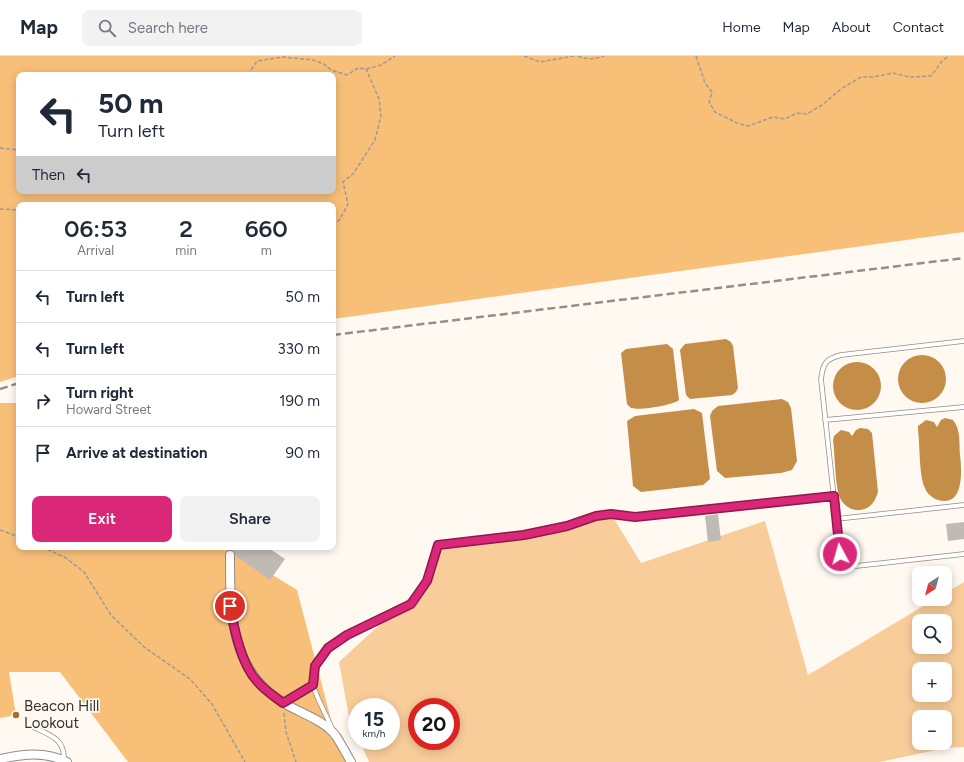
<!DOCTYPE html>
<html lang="en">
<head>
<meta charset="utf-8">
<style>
  :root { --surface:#fff; --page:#f2f2f3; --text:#1f2937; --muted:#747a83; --line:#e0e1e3; --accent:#db2777 }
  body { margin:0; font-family:Figtree,sans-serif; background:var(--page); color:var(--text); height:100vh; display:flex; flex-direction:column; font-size:15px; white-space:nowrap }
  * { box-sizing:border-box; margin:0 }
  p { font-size:13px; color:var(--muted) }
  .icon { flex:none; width:22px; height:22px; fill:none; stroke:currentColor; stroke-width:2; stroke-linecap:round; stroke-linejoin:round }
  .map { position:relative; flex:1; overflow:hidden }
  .side { position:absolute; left:16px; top:146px; width:320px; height:348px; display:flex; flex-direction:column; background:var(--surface); border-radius:8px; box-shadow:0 2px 10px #0003 }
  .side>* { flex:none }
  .top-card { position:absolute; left:16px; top:16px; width:320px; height:122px; border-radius:8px; box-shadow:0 2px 10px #0003; background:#fff; color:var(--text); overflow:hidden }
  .needle { width:26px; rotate:216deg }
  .buttons { position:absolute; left:912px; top:510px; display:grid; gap:8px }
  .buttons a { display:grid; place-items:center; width:40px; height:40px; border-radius:8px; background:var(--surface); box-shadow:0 2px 10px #0003; font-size:20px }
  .speed { position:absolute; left:348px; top:642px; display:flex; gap:8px; font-size:20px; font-weight:700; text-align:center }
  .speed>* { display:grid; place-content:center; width:52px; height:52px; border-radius:50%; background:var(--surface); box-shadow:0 2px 10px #0003; line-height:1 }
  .speed small { font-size:10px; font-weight:400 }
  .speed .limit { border:6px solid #d22; background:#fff; color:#111 }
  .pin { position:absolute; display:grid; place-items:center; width:34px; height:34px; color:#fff; margin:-17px; border:2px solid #fff; border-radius:50%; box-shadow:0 1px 4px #0007 }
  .me { position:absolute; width:44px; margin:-22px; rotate:354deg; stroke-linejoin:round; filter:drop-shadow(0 0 3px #0008) }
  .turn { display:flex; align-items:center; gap:14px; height:84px; padding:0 16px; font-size:18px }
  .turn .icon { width:52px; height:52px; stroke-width:2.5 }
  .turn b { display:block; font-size:28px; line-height:34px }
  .then { display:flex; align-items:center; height:38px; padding:0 16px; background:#0003; gap:8px; font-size:15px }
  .eta { display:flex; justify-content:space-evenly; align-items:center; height:68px; text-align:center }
  .eta b { font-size:24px; font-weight:600; line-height:28px }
  .button { display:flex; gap:8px; margin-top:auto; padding:8px 16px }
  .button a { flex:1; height:46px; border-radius:8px; background:var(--accent); color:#fff; font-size:16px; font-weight:600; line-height:46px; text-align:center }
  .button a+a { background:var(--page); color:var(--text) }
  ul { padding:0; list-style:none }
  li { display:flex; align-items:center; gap:12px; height:52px; padding:0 16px; border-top:1px solid var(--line) }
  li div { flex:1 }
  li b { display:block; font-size:15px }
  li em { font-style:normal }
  header { display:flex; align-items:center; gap:24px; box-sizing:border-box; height:56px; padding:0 20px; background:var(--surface); border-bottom:1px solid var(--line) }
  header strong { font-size:19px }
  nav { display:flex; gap:22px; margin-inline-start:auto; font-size:14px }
  .search { width:280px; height:36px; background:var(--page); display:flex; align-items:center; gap:10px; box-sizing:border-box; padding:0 14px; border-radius:8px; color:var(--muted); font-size:15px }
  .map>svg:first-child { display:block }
  .green { fill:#f9cd9a; fill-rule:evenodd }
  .forest { fill:#f8bf79; fill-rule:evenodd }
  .water { fill:#c58e48 }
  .building { fill:#bfbab3 }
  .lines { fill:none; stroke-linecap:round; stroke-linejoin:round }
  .lane-casing { stroke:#928c86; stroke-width:5.5 }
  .street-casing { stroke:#928c86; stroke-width:10 }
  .path { stroke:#9e9a95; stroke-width:1.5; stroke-dasharray:4 2; stroke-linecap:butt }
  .lane { stroke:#fff; stroke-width:4 }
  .street { stroke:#fff; stroke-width:8 }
  .rail { stroke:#928e8a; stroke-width:2.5; stroke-dasharray:8 4; stroke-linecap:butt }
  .route-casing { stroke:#8e194d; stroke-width:10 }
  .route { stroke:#db2777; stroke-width:7 }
  .poi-dot { fill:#a47029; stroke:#fff9f2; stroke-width:1.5 }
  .labels { text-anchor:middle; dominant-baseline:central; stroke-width:3.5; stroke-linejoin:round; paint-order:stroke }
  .poi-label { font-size:15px; fill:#363431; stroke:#fff9f2; text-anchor:start }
</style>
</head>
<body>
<header>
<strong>Map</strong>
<div class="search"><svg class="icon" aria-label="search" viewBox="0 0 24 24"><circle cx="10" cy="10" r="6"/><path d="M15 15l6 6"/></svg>Search here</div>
<nav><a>Home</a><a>Map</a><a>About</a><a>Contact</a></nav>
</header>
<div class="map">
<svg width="964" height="706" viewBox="0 0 964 706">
  <rect width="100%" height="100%" fill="#fff9f2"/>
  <!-- green -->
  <path class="green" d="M611 458 641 507 765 465 808 619 935 543H945V537L964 526V691L945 692 880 706H369L360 685H391V651H357V679L349 661 339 606 427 525 438 489ZM919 565H945V591H919ZM919 613H945V639H919ZM417 651H451V685H417ZM919 661H945V687H919Z"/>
  <!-- forest -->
  <path class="forest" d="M0 0H964V176L333 263V149H19V320L0 326ZM19 19H333V135H19Z
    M0 347H19V491H228L297 534 335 679 346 706H128L60 616H9L16 659 0 662Z"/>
  <!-- water -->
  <path class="water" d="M726 283 731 286 733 290 738 332 736 336 732 339 690 343 686 339 680 294 685 288Z
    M667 288 673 293 679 344C674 349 639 355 632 352 630 352 629 350 627 348L621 297 626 293Z
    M898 323a24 24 0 1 1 48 0a24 24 0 1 1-48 0Z
    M833 330a24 24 0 1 1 48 0a24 24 0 1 1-48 0Z
    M782 343 788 346 791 352 797 405 792 414 781 417 725 422 717 415 710 360 712 355 718 350Z
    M694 353 702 357 710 423 703 429 641 436 633 430 627 365 635 360Z
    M945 362 953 364C961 373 959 388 960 399 962 415 964 452 938 444 933 442 927 438 925 432 919 421 920 389 918 374V370L926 364 934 366 937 371 941 364Z
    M860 372 868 373 872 377 878 436C875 445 871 453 860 454 852 455 844 450 840 442 835 431 835 398 833 384L834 380 841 374 849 376 852 380 856 374Z"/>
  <!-- building -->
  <path class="building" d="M718 458 721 484 708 486 705 460Z
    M964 466V483L948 485 946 468Z
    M233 491H267L285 503 270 524 236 500 232 494Z"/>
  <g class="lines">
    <defs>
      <path id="lane" d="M964 285 841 299C826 303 823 307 821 323L840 498 848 507 856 510 964 498
        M825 364 964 351
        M836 463 964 449
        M283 647 313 629
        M33 671C50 679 65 683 64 704
        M332 673C328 662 314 637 313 628 310 589 365 571 393 557 399 554 407 551 412 547 428 532 432 509 438 489L524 479 567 470 596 460 611 458 635 461 834 440"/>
      <path id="street" d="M230 499C230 555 229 612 282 646 299 657 323 663 336 680 341 688 346 697 351 706
        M0 703C23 698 45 695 67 706"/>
    </defs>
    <!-- lane casing -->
    <use href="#lane" class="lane-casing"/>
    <!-- street casing -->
    <use href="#street" class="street-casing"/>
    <!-- path -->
    <path class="path" d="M524 0 540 6 574 0
      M578 0C586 4 596 3 604 0
      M696 0 705 27 712 36 709 46 715 56 737 67 748 70 773 61 785 63 797 57 807 58 822 49 841 33 861 21H873L893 17 909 21 931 20 943 4 949 0
      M248 19 257 5 283 1 313 4 324 8 331 14 347 19 358 12 366 13 381 9 395 0
      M0 92 19 94
      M0 153 19 154
      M333 170 340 163 348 148 343 126 353 118 375 84 381 60 379 43 366 13
      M0 474 19 481
      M42 491 66 502 84 516 111 559 144 591 190 623 212 648 245 706
      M284 657 286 676 296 706"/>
    <!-- lane -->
    <use href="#lane" class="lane"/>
    <!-- street -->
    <use href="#street" class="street"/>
    <!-- rail -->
    <path class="rail" d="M333 279 964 202
      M0 333 19 327"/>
  </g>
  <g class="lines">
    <defs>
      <path id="route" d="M230 550C234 573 241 608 257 625 264 634 274 640 283 647L313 629 315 610 328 592 347 579 411 548 427 525 438 489 524 479 567 470 596 460 611 458 635 461 834 440 840 498"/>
    </defs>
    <!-- route casing -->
    <use href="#route" class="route-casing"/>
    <!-- route -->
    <use href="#route" class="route"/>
  </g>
  <!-- markers -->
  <circle class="poi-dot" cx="16" cy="659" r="4"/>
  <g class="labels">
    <!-- poi labels -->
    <g class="poi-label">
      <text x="24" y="650">Beacon Hill<tspan x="24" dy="17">Lookout</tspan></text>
    </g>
  </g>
</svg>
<div class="buttons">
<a><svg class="needle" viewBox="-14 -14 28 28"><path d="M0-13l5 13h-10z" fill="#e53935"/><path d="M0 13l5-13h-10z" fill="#747a83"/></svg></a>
<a><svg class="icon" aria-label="search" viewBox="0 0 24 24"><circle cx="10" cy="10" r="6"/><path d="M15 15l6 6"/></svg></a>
<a>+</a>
<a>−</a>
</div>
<div class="speed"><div>15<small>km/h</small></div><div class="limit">20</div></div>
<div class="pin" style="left:230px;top:550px;background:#d93025"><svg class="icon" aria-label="arrive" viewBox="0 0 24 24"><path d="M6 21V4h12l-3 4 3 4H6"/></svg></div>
<svg class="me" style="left:840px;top:498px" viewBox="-20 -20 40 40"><circle r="17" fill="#db2777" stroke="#fff" stroke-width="3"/><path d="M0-11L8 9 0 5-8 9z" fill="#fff"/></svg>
<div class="top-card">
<div class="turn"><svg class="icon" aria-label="left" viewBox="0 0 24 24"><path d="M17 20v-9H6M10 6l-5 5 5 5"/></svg><div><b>50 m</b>Turn left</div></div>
<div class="then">Then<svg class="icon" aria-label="left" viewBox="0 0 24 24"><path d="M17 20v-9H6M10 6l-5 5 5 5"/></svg></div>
</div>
<section class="side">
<div class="eta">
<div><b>06:53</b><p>Arrival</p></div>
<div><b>2</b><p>min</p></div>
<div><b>660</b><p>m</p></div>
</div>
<ul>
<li><svg class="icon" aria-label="left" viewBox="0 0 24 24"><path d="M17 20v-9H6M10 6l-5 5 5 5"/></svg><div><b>Turn left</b></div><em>50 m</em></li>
<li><svg class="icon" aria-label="left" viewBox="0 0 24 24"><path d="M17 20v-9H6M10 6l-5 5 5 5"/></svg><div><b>Turn left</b></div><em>330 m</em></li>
<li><svg class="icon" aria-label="right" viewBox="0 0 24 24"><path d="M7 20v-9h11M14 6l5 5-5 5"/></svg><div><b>Turn right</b><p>Howard Street</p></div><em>190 m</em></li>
<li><svg class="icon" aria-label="arrive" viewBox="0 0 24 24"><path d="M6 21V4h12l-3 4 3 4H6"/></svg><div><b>Arrive at destination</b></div><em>90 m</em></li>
</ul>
<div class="button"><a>Exit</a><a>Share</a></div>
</section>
</div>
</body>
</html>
